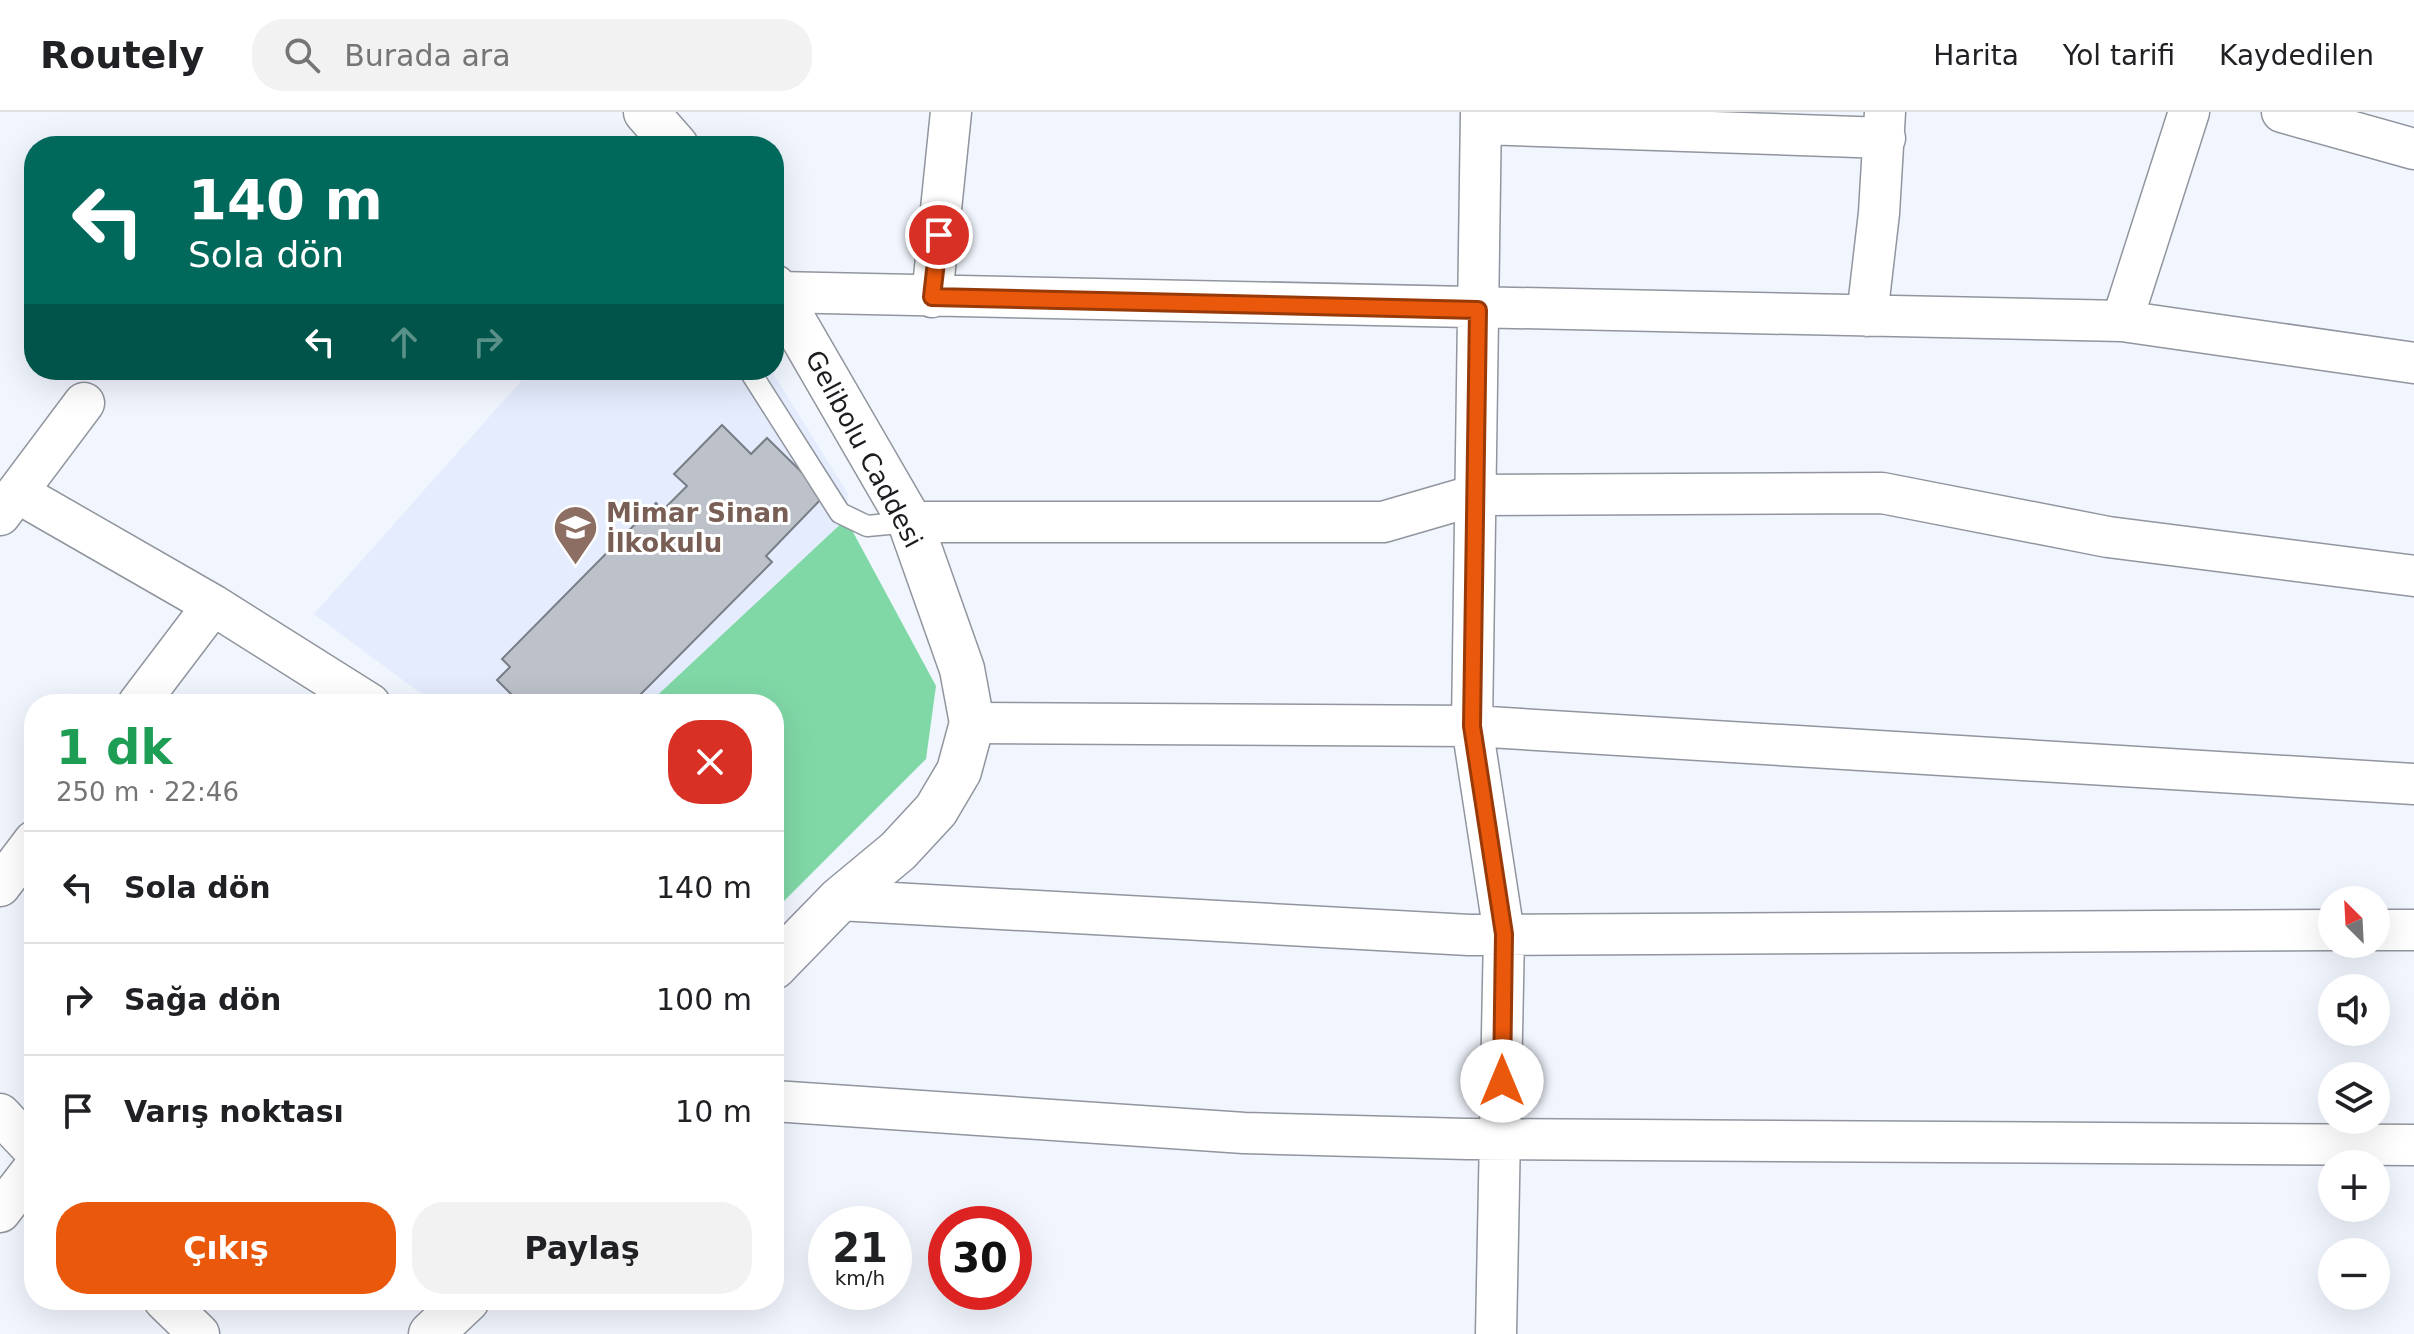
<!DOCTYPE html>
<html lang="tr">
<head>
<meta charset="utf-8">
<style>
  :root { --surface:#fff; --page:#f2f2f2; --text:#202124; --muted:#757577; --line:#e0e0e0; --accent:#ea580c }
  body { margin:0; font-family:"DejaVu Sans",sans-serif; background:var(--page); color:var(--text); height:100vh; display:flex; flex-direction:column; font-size:30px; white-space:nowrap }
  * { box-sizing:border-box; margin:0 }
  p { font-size:26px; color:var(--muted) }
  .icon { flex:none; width:44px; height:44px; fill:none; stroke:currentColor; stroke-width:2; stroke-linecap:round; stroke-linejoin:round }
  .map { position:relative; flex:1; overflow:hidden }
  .sheet { position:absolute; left:24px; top:582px; width:760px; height:616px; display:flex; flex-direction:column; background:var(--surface); border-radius:32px; box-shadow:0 8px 32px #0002 }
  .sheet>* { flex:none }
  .guide { position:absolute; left:24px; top:24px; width:760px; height:244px; border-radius:32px; box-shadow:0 8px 32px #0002; background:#00695c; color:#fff; overflow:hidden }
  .needle { width:52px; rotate:336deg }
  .tools { position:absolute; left:2318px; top:774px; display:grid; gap:16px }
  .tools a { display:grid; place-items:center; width:72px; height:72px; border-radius:50%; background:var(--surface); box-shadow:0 8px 32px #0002; font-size:40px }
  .speed { position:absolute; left:808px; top:1094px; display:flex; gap:16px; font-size:40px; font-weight:700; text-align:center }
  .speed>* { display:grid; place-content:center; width:104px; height:104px; border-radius:50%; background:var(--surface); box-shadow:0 8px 32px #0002; line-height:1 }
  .speed small { font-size:20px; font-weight:400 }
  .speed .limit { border:12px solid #d22; background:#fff; color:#111 }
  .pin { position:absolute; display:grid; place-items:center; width:68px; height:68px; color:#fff; margin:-34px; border:4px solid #fff; border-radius:50%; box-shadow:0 2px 8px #0007 }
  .me { position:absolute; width:88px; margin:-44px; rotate:0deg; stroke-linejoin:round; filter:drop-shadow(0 0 6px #0008) }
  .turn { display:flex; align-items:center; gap:28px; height:168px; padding:0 32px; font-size:36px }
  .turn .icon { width:104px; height:104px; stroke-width:2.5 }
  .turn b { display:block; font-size:56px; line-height:68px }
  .lanes { display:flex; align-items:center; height:76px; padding:0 32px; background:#0003; justify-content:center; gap:40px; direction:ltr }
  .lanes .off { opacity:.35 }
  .round { display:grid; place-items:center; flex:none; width:84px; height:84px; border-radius:32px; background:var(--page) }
  .overview { display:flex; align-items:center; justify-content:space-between; height:136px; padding:0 32px }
  h1 { font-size:48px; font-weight:600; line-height:60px; color:#1e9e55 }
  .cta { display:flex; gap:16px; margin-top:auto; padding:16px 32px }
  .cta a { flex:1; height:92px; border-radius:32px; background:var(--accent); color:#fff; font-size:32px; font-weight:600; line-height:92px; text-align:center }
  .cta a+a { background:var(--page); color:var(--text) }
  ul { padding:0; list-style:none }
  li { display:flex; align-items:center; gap:24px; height:112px; padding:0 32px; border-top:2px solid var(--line) }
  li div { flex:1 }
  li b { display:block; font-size:30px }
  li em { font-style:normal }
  header { display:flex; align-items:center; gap:48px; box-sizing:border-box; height:112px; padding:0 40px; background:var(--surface); border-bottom:2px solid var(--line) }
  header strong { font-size:38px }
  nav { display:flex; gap:44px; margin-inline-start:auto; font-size:28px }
  .search { width:560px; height:72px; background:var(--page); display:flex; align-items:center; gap:20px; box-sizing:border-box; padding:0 28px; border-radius:32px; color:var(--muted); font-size:30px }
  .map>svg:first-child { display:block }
  .built { fill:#e4ecfd }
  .green { fill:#81d8a7 }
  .building { fill:#bcc1ca; stroke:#797d86; stroke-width:2 }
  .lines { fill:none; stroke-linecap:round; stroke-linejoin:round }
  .service-casing { stroke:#90959e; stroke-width:23 }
  .minor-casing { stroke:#90959e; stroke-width:43 }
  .tertiary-casing { stroke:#90959e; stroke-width:47 }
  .service { stroke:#fff; stroke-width:20 }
  .minor { stroke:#fff; stroke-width:40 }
  .tertiary { stroke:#fff; stroke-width:44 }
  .route-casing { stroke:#983908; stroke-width:20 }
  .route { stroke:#ea580c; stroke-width:14 }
  .labels { text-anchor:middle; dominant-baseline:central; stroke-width:6; stroke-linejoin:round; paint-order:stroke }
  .street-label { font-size:26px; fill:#1a1c1f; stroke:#fff }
  .education-label { font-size:26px; font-weight:bold; fill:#785e54; stroke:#fff; text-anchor:start }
</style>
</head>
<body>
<header>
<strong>Routely</strong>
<div class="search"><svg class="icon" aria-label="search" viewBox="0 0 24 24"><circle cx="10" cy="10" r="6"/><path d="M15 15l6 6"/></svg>Burada ara</div>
<nav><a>Harita</a><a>Yol tarifi</a><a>Kaydedilen</a></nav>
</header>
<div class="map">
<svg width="2414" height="1222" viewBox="0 0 2414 1222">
  <rect width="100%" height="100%" fill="#f1f5fd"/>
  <!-- built -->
  <path class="built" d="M531 258H771L848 382 846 407 648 592H435L314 502Z"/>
  <!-- green -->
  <path class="green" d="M846 407 936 574 926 647 774 799V592H648Z"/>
  <!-- building -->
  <path class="building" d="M722 313 751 342 767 326 825 383 766 444 772 450 631 592H521L497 568 510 555 502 547 656 391 663 398 687 374 674 362Z"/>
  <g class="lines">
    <defs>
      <path id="service" d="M749 258 840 401 867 414 910 410"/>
      <path id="minor" d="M1481 0 1472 614 1504 822 1496 1222
        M2282 0 2414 37
        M1481 12 1885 26
        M777 180 2122 209 2414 251
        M932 185 951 0
        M1867 204 1879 101 1885 0
        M2122 209 2189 0
        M18 381 213 493 370 592
        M0 403 84 291
        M910 410H1383L1476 383 1882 381 2108 425 2414 464
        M138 592 213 493
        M972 611 1472 614 2414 672
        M0 774 34 729
        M839 788 1469 823 2332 818
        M2376 818H2414
        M774 989 1244 1021 1467 1027 2414 1033
        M0 1002 34 1038
        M0 1100 34 1056
        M164 1188 199 1222"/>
      <path id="tertiary" d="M646 0 676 34
        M774 175 910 410 962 557 972 611 959 659 936 698 898 739 839 788 774 855
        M431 1222 467 1188"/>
    </defs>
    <!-- service casing -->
    <use href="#service" class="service-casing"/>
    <!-- minor casing -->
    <use href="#minor" class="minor-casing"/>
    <!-- tertiary casing -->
    <use href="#tertiary" class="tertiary-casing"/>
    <!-- service -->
    <use href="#service" class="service"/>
    <!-- minor -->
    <use href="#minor" class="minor"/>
    <!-- tertiary -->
    <use href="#tertiary" class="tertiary"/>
  </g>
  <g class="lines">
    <defs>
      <path id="route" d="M939 123 932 185 1478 198 1472 614 1504 822 1502 969"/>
    </defs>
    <!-- route casing -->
    <use href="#route" class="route-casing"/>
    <!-- route -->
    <use href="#route" class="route"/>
  </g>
  <!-- icons -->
  <defs>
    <symbol id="school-pin" viewBox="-11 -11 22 30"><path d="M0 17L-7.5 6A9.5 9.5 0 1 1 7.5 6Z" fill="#8d6e63" stroke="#fff"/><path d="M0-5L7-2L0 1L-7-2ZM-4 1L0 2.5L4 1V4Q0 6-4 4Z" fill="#fff"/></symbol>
  </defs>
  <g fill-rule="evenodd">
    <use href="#school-pin" x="550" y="390" width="51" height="69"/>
  </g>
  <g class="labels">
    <!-- street labels -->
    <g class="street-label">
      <text transform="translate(864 337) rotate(62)">Gelibolu Caddesi</text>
    </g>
    <!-- education labels -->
    <g class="education-label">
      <text x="606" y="401">Mimar Sinan<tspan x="606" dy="30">İlkokulu</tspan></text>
    </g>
  </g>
</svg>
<div class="tools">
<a><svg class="needle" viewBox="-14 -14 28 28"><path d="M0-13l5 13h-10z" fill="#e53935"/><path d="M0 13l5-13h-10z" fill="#757577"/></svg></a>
<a><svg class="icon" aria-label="sound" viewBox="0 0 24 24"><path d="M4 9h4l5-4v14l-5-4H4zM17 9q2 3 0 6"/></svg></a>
<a><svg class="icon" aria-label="layers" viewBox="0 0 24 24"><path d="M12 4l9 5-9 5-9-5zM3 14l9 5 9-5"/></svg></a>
<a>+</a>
<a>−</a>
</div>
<div class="speed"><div>21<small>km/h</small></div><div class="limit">30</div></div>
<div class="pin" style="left:939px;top:123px;background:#d93025"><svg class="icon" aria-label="arrive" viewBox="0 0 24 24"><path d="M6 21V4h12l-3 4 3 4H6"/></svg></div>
<svg class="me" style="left:1502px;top:969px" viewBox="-20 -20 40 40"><circle r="19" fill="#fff"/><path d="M0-13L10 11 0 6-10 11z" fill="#ea580c"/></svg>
<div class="guide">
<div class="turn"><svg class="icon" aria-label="left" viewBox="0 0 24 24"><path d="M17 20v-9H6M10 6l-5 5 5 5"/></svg><div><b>140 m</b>Sola dön</div></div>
<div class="lanes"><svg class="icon" aria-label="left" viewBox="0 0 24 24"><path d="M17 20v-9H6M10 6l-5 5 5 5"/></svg><svg class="icon off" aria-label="ahead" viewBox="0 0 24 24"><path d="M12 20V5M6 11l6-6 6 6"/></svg><svg class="icon off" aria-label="right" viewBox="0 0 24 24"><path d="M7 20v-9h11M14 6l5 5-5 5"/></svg></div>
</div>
<section class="sheet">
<div class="overview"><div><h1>1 dk</h1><p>250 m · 22:46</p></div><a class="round" style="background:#d93025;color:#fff"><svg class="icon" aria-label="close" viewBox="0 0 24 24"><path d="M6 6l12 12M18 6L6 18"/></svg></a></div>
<ul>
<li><svg class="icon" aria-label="left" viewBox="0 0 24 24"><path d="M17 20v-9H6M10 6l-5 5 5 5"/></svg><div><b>Sola dön</b></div><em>140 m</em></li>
<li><svg class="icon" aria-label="right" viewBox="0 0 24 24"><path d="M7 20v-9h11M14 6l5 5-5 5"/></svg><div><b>Sağa dön</b></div><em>100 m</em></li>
<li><svg class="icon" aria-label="arrive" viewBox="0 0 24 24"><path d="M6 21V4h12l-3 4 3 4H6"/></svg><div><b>Varış noktası</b></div><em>10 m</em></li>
</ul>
<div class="cta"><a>Çıkış</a><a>Paylaş</a></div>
</section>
</div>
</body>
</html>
